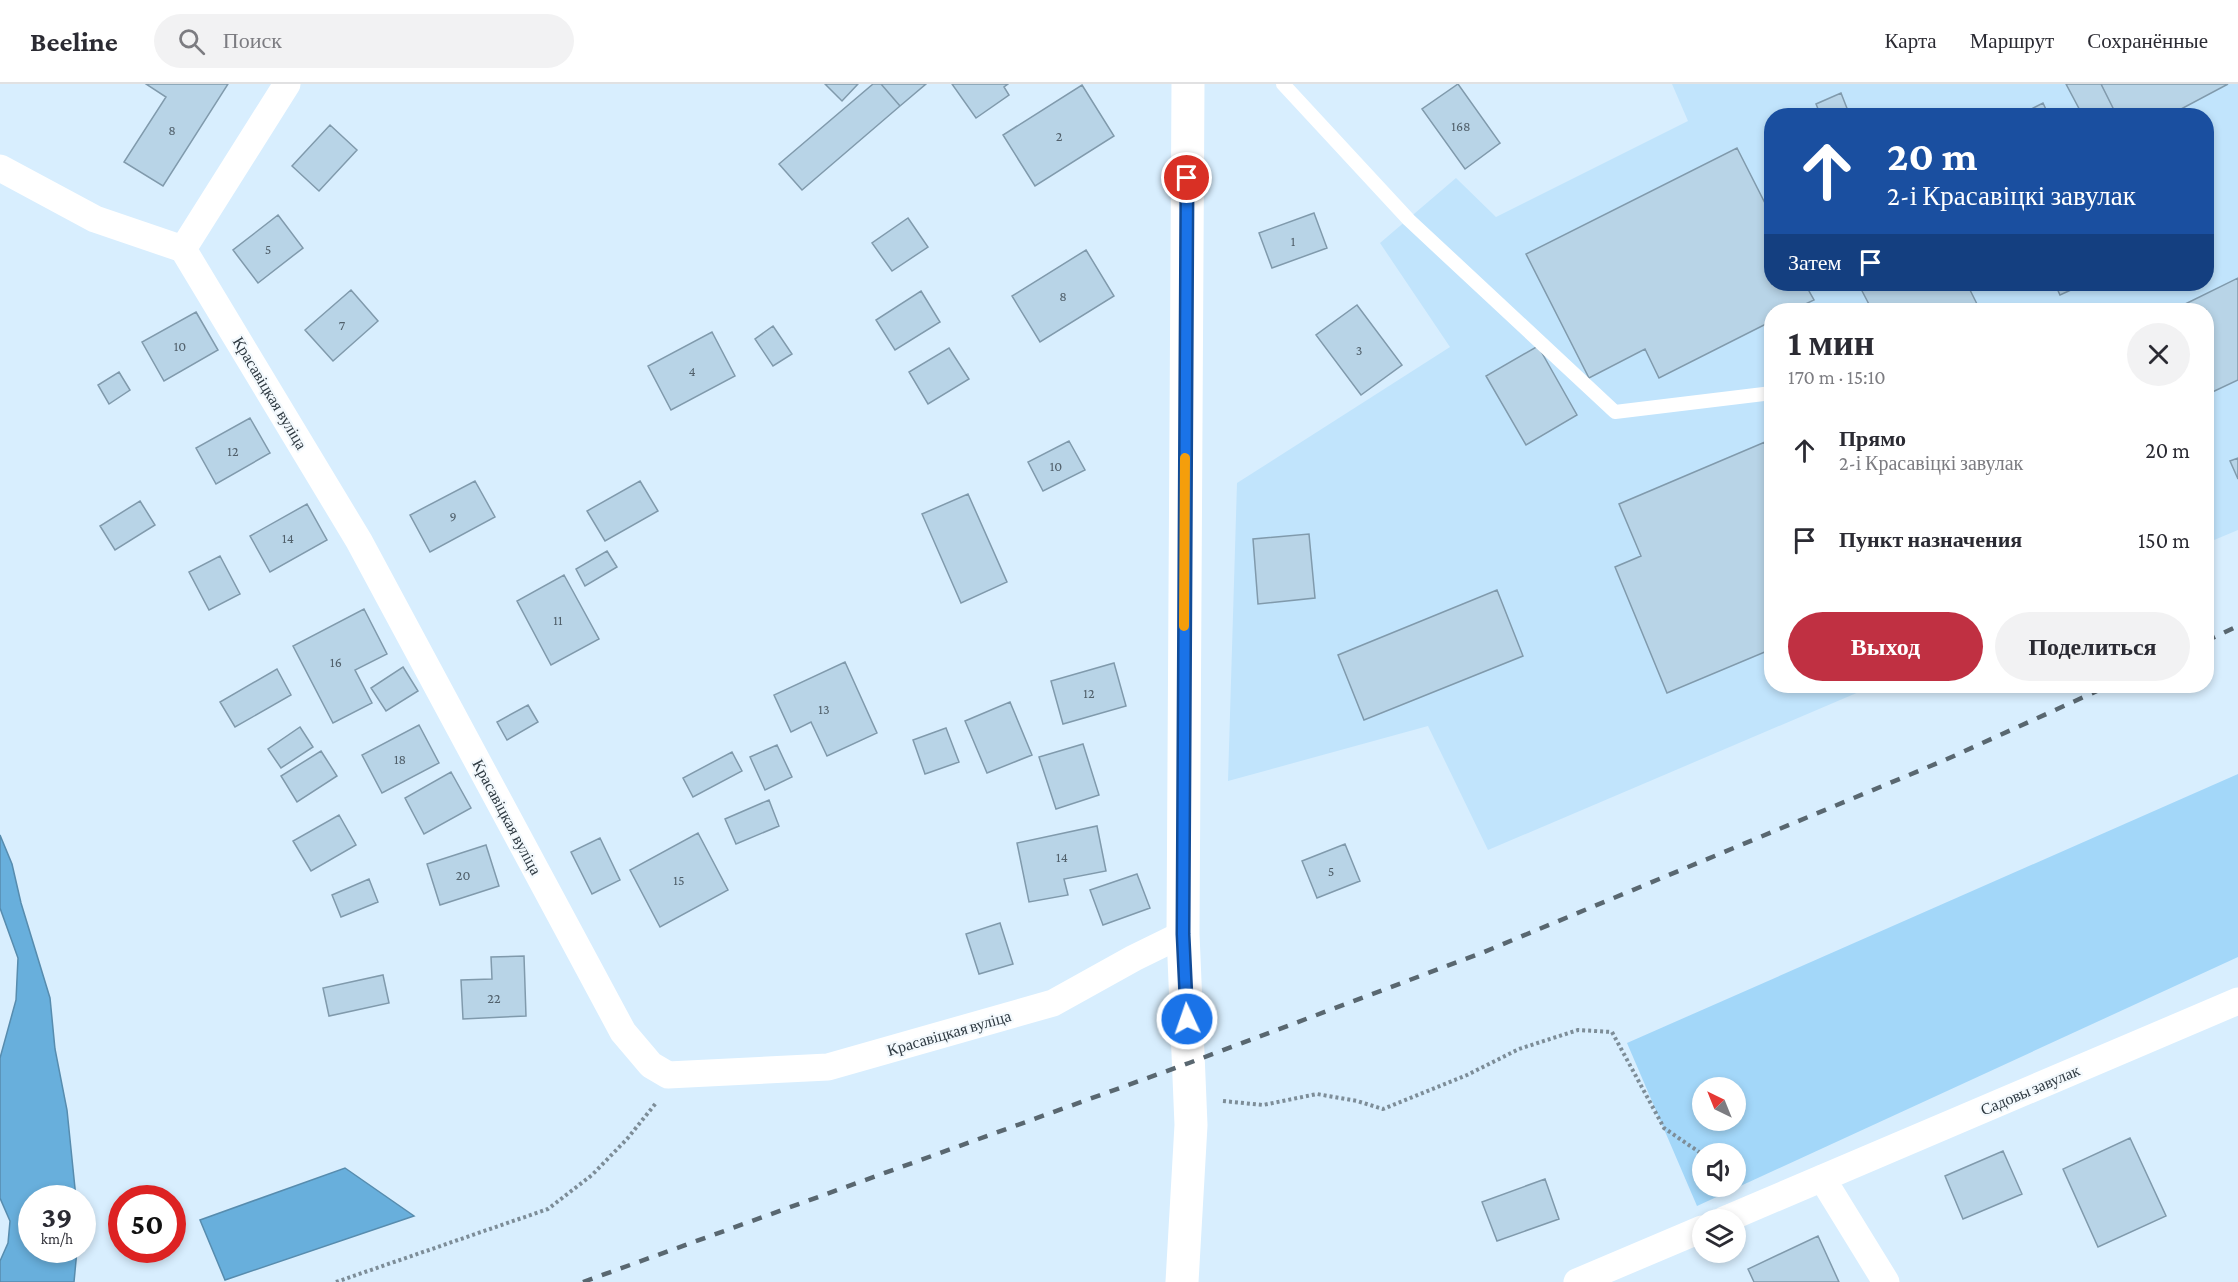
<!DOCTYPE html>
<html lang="ru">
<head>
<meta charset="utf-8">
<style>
  :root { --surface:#fff; --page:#f2f2f3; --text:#2b2b33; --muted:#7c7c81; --line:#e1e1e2; --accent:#c03042 }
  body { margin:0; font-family:"Crimson Pro",serif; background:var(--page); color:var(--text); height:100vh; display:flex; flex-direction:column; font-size:22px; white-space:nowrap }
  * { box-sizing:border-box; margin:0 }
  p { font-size:20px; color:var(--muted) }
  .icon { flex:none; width:33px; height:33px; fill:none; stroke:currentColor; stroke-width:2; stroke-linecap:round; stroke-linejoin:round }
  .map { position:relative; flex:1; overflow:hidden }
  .sheet { position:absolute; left:1764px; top:219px; width:450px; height:390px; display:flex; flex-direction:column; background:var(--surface); border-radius:24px; box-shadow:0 3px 9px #0003 }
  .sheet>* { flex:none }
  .banner { position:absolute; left:1764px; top:24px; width:450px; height:183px; border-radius:24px; box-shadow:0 3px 9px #0003; background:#1a4fa0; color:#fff; overflow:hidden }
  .needle { width:39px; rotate:317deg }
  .buttons { position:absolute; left:1692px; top:993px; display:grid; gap:12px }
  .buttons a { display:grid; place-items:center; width:54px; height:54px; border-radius:50%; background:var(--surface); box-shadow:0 3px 9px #0003; font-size:30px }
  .speed { position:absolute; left:18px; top:1101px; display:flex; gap:12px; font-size:30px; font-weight:700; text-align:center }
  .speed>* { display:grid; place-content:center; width:78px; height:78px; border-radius:50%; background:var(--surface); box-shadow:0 3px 9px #0003; line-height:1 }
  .speed small { font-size:15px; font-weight:400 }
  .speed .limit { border:9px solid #d22; background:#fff; color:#111 }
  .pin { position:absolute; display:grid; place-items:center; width:51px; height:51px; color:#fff; margin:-26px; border:3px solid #fff; border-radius:50%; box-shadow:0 2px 6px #0007 }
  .me { position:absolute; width:66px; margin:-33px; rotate:357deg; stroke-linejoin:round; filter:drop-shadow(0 0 4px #0008) }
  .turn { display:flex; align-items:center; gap:21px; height:126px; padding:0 24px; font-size:27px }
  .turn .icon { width:78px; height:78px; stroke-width:2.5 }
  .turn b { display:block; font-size:42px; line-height:51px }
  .then { display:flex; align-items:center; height:57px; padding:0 24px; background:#0003; gap:12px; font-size:22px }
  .round { display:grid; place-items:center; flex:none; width:63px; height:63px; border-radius:32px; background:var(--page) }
  .summary { display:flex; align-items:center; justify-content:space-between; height:102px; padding:0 24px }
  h1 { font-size:36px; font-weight:700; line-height:45px }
  .button { display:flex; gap:12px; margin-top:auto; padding:12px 24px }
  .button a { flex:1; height:69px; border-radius:36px; background:var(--accent); color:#fff; font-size:24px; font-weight:700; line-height:69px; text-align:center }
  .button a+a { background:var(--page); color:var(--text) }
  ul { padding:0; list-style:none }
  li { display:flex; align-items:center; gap:18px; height:90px; padding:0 24px }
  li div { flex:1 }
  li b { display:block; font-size:22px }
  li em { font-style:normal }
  header { display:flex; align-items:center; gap:36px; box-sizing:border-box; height:84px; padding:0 30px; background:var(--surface); border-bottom:2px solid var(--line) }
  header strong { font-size:28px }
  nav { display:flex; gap:33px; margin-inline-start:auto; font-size:21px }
  .search { width:420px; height:54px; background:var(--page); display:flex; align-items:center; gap:15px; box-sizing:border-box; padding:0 21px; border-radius:33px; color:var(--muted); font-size:22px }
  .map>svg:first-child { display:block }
  .built { fill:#c1e4fc; fill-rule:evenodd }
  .green { fill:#a3d7f9; fill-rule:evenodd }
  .water { fill:#68afdc; stroke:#578cae; stroke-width:1.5 }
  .building { fill:#b8d4e7; stroke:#809aac; stroke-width:1.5 }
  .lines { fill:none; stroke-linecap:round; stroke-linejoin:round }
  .path { stroke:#7d8d98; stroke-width:4; stroke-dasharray:3 3; stroke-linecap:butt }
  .service { stroke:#fff; stroke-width:14 }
  .minor { stroke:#fff; stroke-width:27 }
  .secondary { stroke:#fff; stroke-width:33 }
  .rail { stroke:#596770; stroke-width:4.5; stroke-dasharray:10 10; stroke-linecap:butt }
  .route-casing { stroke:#114b97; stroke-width:15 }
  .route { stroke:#1a73e8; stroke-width:10 }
  .slow { stroke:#f59e0b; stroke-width:10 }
  .labels { text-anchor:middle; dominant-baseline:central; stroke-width:4.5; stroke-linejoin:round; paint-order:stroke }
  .number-label { font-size:14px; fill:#51606b }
  .street-label { font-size:16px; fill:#2f3a42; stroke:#f3f9fd }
</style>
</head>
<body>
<header>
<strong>Beeline</strong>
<div class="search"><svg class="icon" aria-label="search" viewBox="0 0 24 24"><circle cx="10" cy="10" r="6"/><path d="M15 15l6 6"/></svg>Поиск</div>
<nav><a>Карта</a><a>Маршрут</a><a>Сохранённые</a></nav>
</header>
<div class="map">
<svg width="2238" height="1198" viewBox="0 0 2238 1198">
  <rect width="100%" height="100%" fill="#d8eefe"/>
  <!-- built -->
  <path class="built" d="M1672 0H2238V446L2207 459 2206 226H1772V602H1873L1488 766 1428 642 1228 697 1237 399 1450 263 1380 159 1456 94 1496 133 1688 37ZM1772 32H2206V200H1772Z"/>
  <!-- green -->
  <path class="green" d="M2238 690V873L1697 1122 1627 959ZM1702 1004H1736V1036H1702ZM1702 1070H1736V1102H1702Z"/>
  <!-- water -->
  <path class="water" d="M0 751 12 780 21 819 50 914 55 965 67 1026 76 1114H32V1166H77L74 1198H0V1177L8 1159 10 1137 0 1114V974L16 916 18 874 0 824Z
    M345 1084 414 1132 225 1196 200 1136Z"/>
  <!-- building -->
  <path class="building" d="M146 0H228L163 102 124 78 166 13Z
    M825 0H858L842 17Z
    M873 0H881L900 22 802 106 779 80Z
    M881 0H926L900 22Z
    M952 0H1008L1004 3 1009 11 976 34Z
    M1458 0 1500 59 1465 85 1422 25Z
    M2066 0H2101L2117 32H2083Z
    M2101 0H2228L2168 32H2117Z
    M1082 1 1114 52 1035 102 1003 51Z
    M1841 9 1850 32H1821L1816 20Z
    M2043 19 2049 32H2018Z
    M330 41 357 66 319 107 292 82Z
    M1737 64 1772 133V200H1805L1814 216 1793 226H1772V237L1659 294 1645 265 1589 294 1526 170Z
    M1314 129 1327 164 1272 184 1259 149Z
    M278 131 303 164 258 199 233 166Z
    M908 134 928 163 892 187 872 159Z
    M1086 166 1114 212 1040 258 1012 212Z
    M2238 194V296L2206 311V226H2173Z
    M1873 200H1967L1978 222 1968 226H1872L1861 205Z
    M2055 200H2084L2060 211Z
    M351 206 378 237 333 277 305 246Z
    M921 207 940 238 895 266 876 236Z
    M1357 221 1402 281 1361 311 1316 251Z
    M196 228 218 266 164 297 142 258Z
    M773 242 792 270 773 282 755 255Z
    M712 248 735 292 671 326 648 282Z
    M1538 262 1577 331 1526 361 1486 292Z
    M949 264 969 295 928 320 909 288Z
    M119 288 130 306 109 320 98 301Z
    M250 334 270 369 216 400 196 364Z
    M1069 357 1085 386 1043 407 1028 378Z
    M1765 358 1772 373V565L1667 609 1615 483 1641 472 1619 420Z
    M2238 374V395L2230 377Z
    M475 397 495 433 430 468 410 431Z
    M640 397 658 427 605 457 587 427Z
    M968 410 1007 498 961 519 922 430Z
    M140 417 155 441 115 466 100 442Z
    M307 420 327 456 270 488 250 452Z
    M1309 450 1315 514 1258 520 1253 455Z
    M607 467 617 483 585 502 576 485Z
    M220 472 240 510 209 526 189 488Z
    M564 491 599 555 551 581 517 517Z
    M1497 506 1523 572 1364 636 1338 571Z
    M364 525 387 570 355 586 372 619 333 639 293 562Z
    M845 578 877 649 827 672 811 638 791 648 774 611Z
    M1114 579 1126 622 1063 640 1051 597Z
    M403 583 418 607 386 627 371 604Z
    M277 585 291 611 235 643 220 618Z
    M1010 618 1032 671 987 689 965 637Z
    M528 621 538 638 507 656 497 638Z
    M419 641 439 679 382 709 362 671Z
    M300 643 313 663 281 684 268 665Z
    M946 644 959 678 925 690 913 656Z
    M1083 660 1099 711 1056 725 1039 673Z
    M777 661 792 693 765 706 750 673Z
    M321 667 337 692 297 718 281 692Z
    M732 668 742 687 693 713 683 694Z
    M451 688 471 724 424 750 405 714Z
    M769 716 779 742 736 760 725 735Z
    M339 731 356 761 311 787 293 757Z
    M1097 742 1106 787 1064 795 1068 811 1029 818 1017 759Z
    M698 749 728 806 660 843 630 786Z
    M600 754 620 796 592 810 571 768Z
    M1345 760 1360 797 1317 814 1302 777Z
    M486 761 499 802 440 821 427 780Z
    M1137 790 1150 824 1103 841 1090 806Z
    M369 795 378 818 341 833 332 811Z
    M1000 839 1013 880 979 890 966 850Z
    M524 872 526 932 463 935 461 896 492 895 491 873Z
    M383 891 389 919 329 932 323 904Z
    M2130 1054 2166 1132 2098 1163 2063 1085Z
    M2003 1067 2022 1110 1963 1135 1945 1092Z
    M1545 1095 1559 1135 1497 1157 1482 1118Z
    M1818 1152 1839 1198H1754L1748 1185Z"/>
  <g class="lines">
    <!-- path -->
    <path class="path" d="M1223 1017 1263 1021 1317 1010 1357 1017 1383 1025 1467 991 1519 965 1578 946 1612 948 1664 1044 1702 1070
      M1736 1087 1746 1091
      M336 1198 548 1125 592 1091 627 1055 656 1019"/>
    <!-- service -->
    <path class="service" d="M1283 0 1409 136 1615 328 1772 309"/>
    <!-- minor -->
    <path class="minor" d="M287 0 183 165 359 457 623 948 651 981 668 991 828 983 1053 919 1134 874 1183 850
      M0 84 95 135 183 165
      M1822 1094 1886 1198
      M1724 1136 2238 917
      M1577 1198 1702 1145"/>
    <!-- secondary -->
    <path class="secondary" d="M1182 1198 1191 1041 1183 850 1188 0"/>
    <!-- rail -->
    <path class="rail" d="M2206 557 2238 542
      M583 1198 1189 979 1484 868 1945 676 2108 602"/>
  </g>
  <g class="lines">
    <defs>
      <path id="route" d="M1187 94 1183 850 1187 935"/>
    </defs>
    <!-- route casing -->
    <use href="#route" class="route-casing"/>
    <!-- route -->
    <use href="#route" class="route"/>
    <!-- slow -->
    <path class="slow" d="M1184 542 1185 374"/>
  </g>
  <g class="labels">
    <!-- number labels -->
    <g class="number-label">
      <text x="1461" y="42">168</text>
      <text x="172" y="46">8</text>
      <text x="1059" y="52">2</text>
      <text x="1293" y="157">1</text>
      <text x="268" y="165">5</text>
      <text x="1063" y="212">8</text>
      <text x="342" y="241">7</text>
      <text x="180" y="262">10</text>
      <text x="1359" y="266">3</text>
      <text x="692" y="287">4</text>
      <text x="233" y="367">12</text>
      <text x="1056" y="382">10</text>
      <text x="453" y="432">9</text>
      <text x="288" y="454">14</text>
      <text x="558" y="536">11</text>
      <text x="336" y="578">16</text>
      <text x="1089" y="609">12</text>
      <text x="824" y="625">13</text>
      <text x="400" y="675">18</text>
      <text x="1062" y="773">14</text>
      <text x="1331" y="787">5</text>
      <text x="463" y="791">20</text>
      <text x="679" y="796">15</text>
      <text x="494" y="914">22</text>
    </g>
    <!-- street labels -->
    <g class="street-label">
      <text transform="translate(270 309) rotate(59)">Красавіцкая вуліца</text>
      <text transform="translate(507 733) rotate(62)">Красавіцкая вуліца</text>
      <text transform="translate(949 949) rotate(-16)">Красавіцкая вуліца</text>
      <text transform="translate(2030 1006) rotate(-23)">Садовы завулак</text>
    </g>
  </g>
</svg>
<div class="buttons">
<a><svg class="needle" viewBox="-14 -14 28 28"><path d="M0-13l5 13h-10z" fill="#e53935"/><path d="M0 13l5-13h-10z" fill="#7c7c81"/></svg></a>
<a><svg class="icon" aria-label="sound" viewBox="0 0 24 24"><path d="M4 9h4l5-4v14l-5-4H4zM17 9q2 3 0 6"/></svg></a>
<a><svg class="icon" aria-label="layers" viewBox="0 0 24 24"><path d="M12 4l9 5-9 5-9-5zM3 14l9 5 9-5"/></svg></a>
</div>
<div class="speed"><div>39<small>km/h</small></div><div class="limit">50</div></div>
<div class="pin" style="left:1187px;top:94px;background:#d93025"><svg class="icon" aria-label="arrive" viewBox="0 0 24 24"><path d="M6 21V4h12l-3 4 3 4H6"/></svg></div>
<svg class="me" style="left:1187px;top:935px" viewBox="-20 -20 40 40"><circle r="17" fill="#1a73e8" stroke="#fff" stroke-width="3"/><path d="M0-11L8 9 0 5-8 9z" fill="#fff"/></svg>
<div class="banner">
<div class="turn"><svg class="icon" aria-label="ahead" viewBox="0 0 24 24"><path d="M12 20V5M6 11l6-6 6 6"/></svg><div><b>20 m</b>2-і Красавіцкі завулак</div></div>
<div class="then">Затем<svg class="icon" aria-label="arrive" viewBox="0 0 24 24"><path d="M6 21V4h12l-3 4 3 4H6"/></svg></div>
</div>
<section class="sheet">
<div class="summary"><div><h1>1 мин</h1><p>170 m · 15:10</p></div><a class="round"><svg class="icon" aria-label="close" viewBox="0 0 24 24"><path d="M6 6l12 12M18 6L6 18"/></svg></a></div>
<ul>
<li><svg class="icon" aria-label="ahead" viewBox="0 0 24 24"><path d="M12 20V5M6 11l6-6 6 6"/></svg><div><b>Прямо</b><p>2-і Красавіцкі завулак</p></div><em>20 m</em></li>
<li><svg class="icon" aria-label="arrive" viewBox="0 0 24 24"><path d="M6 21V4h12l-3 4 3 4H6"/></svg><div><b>Пункт назначения</b></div><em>150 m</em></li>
</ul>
<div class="button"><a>Выход</a><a>Поделиться</a></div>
</section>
</div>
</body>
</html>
